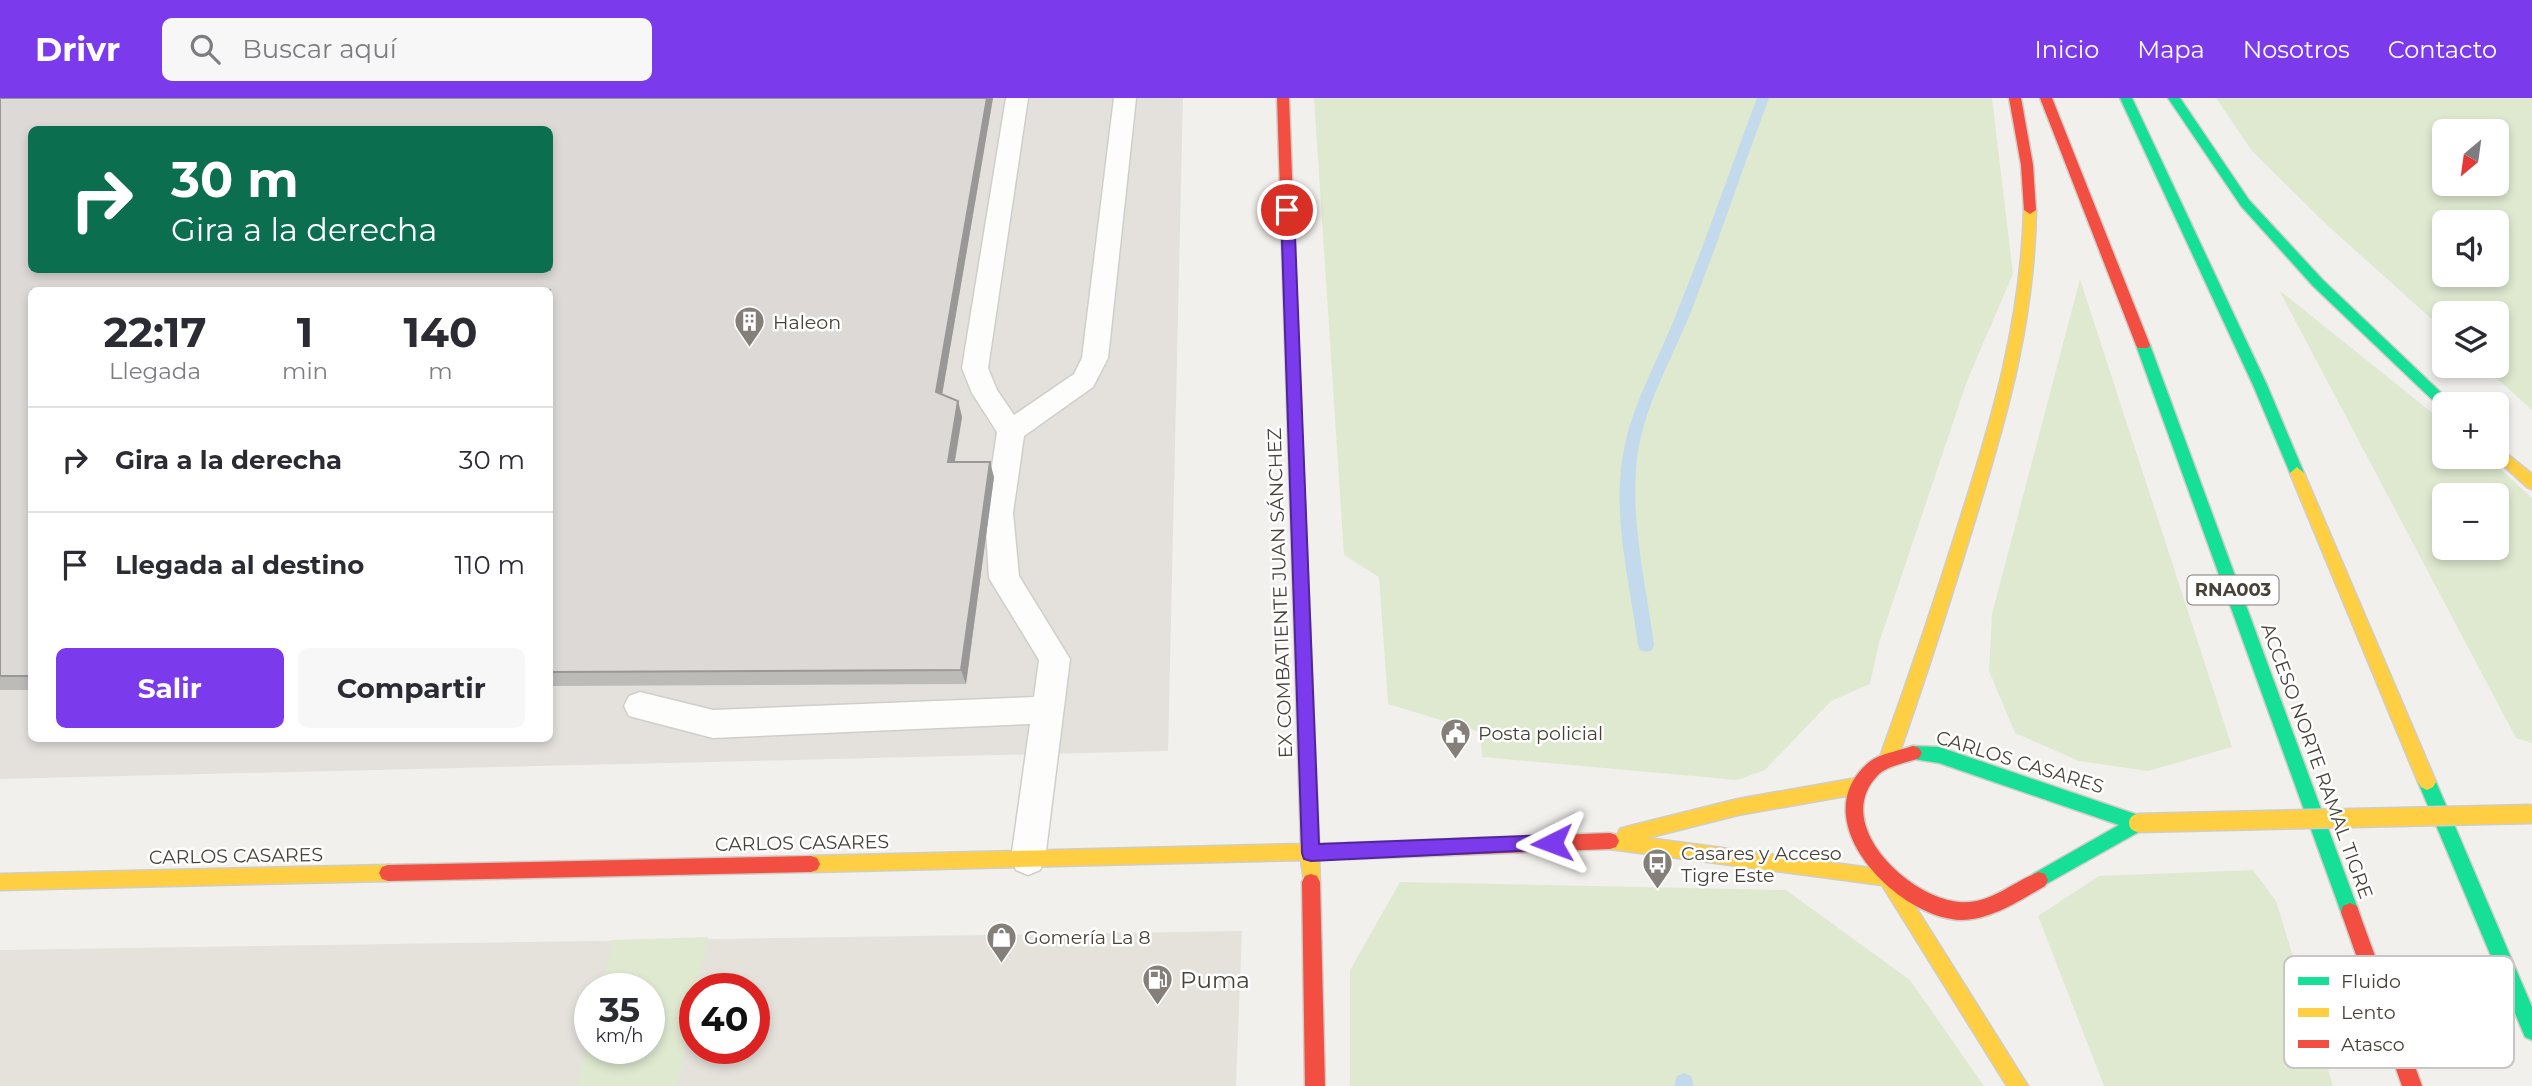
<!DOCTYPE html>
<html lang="es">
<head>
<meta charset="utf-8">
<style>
  :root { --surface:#fff; --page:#f7f7f7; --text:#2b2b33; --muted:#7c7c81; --line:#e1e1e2; --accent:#7c3aed }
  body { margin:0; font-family:Montserrat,sans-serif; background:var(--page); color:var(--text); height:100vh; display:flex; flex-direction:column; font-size:26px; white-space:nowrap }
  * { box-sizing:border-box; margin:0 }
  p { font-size:23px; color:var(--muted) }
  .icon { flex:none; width:38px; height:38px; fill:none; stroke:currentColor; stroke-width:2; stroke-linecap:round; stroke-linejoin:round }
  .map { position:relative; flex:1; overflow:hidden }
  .sheet { position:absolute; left:28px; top:189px; width:525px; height:455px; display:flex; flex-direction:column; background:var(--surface); border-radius:10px; box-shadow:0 4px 10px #0003 }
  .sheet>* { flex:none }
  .hud { position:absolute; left:28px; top:28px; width:525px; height:147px; border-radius:10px; box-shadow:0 4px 10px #0003; background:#0b6e4f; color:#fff; overflow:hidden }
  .needle { width:46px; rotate:209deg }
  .controls { position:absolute; left:2432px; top:21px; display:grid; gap:14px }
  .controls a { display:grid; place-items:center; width:77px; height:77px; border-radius:10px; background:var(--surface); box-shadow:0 4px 10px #0003; font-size:35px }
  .speed { position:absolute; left:574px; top:875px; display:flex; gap:14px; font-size:35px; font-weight:700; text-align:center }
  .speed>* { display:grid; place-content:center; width:91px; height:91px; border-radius:50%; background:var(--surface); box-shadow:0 4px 10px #0003; line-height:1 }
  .speed small { font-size:18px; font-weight:400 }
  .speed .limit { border:10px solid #d22; background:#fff; color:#111 }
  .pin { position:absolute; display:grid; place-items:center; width:60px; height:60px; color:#fff; margin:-30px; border:4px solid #fff; border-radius:50%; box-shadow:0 2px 7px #0007 }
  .me { position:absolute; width:77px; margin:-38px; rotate:267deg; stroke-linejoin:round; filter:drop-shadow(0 0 5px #0008) }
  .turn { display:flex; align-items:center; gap:24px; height:147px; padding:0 28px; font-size:32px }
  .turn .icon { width:91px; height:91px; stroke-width:2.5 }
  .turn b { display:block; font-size:49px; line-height:60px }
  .eta { display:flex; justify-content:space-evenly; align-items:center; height:119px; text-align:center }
  .eta b { font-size:42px; font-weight:700; line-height:49px }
  .cta { display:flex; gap:14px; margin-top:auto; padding:14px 28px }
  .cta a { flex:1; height:80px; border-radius:10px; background:var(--accent); color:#fff; font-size:28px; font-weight:700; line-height:80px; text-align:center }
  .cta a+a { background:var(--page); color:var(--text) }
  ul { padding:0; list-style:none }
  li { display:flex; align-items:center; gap:21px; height:105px; padding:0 28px; border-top:2px solid var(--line) }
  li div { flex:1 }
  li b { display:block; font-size:26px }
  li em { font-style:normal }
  header { display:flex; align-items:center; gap:42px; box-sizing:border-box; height:98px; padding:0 35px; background:var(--accent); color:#fff }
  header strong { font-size:33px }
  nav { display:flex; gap:38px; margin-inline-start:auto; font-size:24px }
  .search { width:490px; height:63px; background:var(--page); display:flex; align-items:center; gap:18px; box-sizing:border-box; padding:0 24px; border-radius:10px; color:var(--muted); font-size:26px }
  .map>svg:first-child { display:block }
  .residential { fill:#e5e2dc; fill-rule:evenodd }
  .industrial { fill:#e4e1dd; fill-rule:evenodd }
  .green { fill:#dfe9d0; fill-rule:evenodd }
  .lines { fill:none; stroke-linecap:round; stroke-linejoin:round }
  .stream { fill:#c2daec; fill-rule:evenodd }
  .lane-casing { stroke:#d0cecb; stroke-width:3 }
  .fast-casing { stroke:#d0cdc5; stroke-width:3 }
  .slow-casing { stroke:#d0cdc5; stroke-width:3 }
  .jam-casing { stroke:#d0cdc5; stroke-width:3 }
  .lane { fill:#fdfdfc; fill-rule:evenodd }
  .fast { fill:#16e098; fill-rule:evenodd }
  .slow { fill:#ffcf43; fill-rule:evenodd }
  .jam { fill:#f24e42; fill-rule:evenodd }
  .slow-bridge-casing { stroke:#d0cdc5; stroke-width:21; stroke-linecap:butt }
  .slow-bridge { stroke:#ffcf43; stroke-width:18 }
  .wall { fill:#bdbbb8 }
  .shaded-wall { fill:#9a9896 }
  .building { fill:#dcd9d6; stroke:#9a9896; stroke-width:2; fill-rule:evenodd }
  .route { fill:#7c3aed; stroke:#51269a; stroke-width:2 }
  .labels { text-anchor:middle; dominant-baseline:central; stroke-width:5; stroke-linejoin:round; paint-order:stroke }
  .shield { fill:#fff; stroke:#7f7b74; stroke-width:2 }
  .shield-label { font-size:18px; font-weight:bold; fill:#484239 }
  .poi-label { font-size:19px; fill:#484239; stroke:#fff; text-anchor:start }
  .street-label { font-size:19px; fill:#484239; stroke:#fff }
  .near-poi-label { font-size:23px; fill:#484239; stroke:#fff; text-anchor:start }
  .key { fill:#fff; stroke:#c8c6c4; stroke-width:2 }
  .key-label { font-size:19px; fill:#484239 }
</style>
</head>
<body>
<header>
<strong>Drivr</strong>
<div class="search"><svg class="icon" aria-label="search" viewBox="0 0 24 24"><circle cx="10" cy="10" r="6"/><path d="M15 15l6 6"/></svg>Buscar aquí</div>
<nav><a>Inicio</a><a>Mapa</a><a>Nosotros</a><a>Contacto</a></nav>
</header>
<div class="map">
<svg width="2532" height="988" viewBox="0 0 2532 988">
  <rect width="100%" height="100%" fill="#f2f0ed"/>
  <!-- residential -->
  <path class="residential" d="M1242 833 1236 988H0V852ZM590 891H649V950H590ZM695 891H754V950H695Z"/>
  <!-- industrial -->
  <path class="industrial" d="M0 0H1183L1168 653 0 681ZM32 32H550V172H32ZM32 192H550V640H32Z"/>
  <!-- green -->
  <path class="green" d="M1314 0H1992L2013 176 1967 283 1879 545 1870 586 1831 603 1765 672 1737 682 1482 659 1480 634 1388 606 1379 479 1344 457Z
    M2216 0H2532V312L2483 268H2497V215H2445V233L2327 127 2252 53ZM2445 33H2497V86H2445ZM2445 124H2497V177H2445Z
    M2080 181 2232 649 2148 673 2079 663 2015 635 1989 573 1992 516Z
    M2279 192 2445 325V359H2487L2532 400V645L2516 640ZM2445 397H2497V450H2445Z
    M2253 772 2276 803 2333 988H2104L2038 818 2099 778Z
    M1400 784 1786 792 1910 882 1984 988H1350V872Z
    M708 839 697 891H695L678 988H577L590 936V950H649V891H601L613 842Z"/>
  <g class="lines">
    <!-- stream -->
    <path class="stream" d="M1757 0H1769C1742 72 1718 145 1690 216 1671 263 1643 310 1637 361 1630 423 1646 486 1654 547L1652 552 1646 554 1640 552 1638 547C1630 485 1612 419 1623 357 1631 307 1659 261 1677 214 1706 143 1730 71 1757 0Z
      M1684 975 1691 978 1694 988H1674L1677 978Z"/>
    <defs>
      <path id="lane" d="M1006 0H1028L988 270 997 292 1014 317 1074 276 1082 260 1114 0H1136L1108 260 1093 289 1024 338 1013 415 1019 478 1070 561 1045 761 1040 772 1028 777 1016 772 1011 761 1030 626 713 640 629 618 624 608 629 598 640 594 713 612 1034 599 1039 562 989 480 985 415 997 334 972 295 962 270Z"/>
      <path id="fast" d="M2120 0H2132L2267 287 2304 375 2302 379 2297 381 2290 375 2253 287Z
        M2168 0H2180L2249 102 2323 182 2453 306H2445V311L2441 310 2313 188 2241 108Z
        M2143 242 2150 247 2359 814 2357 820 2350 823 2343 820 2341 814 2136 247Z
        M1913 648 1939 649 2138 717 2144 719 2147 725 2144 731 2039 790 2033 788 2030 782 2033 776 2119 727 1939 665 1907 660 1904 655 1907 650Z
        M2427 676 2433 679 2436 684 2532 909V942L2525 939 2418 684 2421 679Z"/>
      <path id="slow" d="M2030 108 2036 112C2034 225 2007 319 1974 425 1950 504 1925 582 1898 659L1895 664 1889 667 1883 664 1880 659C1908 582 1934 505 1958 428 1992 322 2021 224 2024 112Z
        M1295 332 1302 337 1319 746 1349 745 1355 747 1358 753 1355 759 1319 762 1320 784 1317 790 1311 792 1305 790 1301 762 811 774 805 772 802 766 805 760 811 758 1301 746 1288 337Z
        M2497 348 2532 376V391L2527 389 2494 359H2497Z
        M2297 369 2304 375 2436 684 2433 689 2427 692 2421 689 2418 684 2290 375Z
        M1857 680 1863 683 1866 688 1863 693 1857 696 1738 717 1647 740 1893 773 2028 988H2007L1882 787 1610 751 1604 749 1601 743 1604 737 1618 736 1620 731 1626 729 1738 701Z
        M388 767 394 769 397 775 394 781 388 783 0 792V776Z"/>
      <path id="jam" d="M1277 0H1289L1302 337 1295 342 1288 337Z
        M2009 0H2021L2033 67 2036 112 2030 116 2024 112 2021 67Z
        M2040 0H2052L2150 247 2148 250H2138L2136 247Z
        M1913 648 1919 650 1922 655 1919 660C1907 665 1889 667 1879 676 1829 725 1909 800 1959 804 1990 807 2012 784 2039 774L2045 776 2048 782 2045 788C2020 802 1992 822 1961 822 1897 820 1802 722 1868 665 1880 655 1899 653 1913 648Z
        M1610 735 1616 737 1619 743 1616 749 1610 751 1349 761 1343 759 1340 753 1343 747 1349 745Z
        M811 758 817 760 820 766 817 772 811 774 388 783 382 781 379 775 382 769 388 767Z
        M1311 776 1317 778 1320 784 1325 988H1305L1302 784 1305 778Z
        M2350 805 2357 808 2359 814 2422 988H2402L2341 814 2343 808Z"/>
    </defs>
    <!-- lane casing -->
    <use href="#lane" class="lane-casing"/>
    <!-- fast casing -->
    <use href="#fast" class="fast-casing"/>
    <!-- slow casing -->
    <use href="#slow" class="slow-casing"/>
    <!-- jam casing -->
    <use href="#jam" class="jam-casing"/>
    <!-- lane -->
    <use href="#lane" class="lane"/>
    <!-- fast -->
    <use href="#fast" class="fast"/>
    <!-- slow -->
    <use href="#slow" class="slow"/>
    <!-- jam -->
    <use href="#jam" class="jam"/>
    <defs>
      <path id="slow-bridge" d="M2138 725 2532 716"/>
    </defs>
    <!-- slow-bridge casing -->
    <use href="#slow-bridge" class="slow-bridge-casing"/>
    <!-- slow-bridge -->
    <use href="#slow-bridge" class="slow-bridge"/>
  </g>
  <!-- wall -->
  <path class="wall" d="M0 0H993L942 297 958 303 962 319 955 364 994 379 966 586 550 588V192H32V592H0Z"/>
  <!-- shaded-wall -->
  <path class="shaded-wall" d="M987 0H993L940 309 936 294Z
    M958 303 962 319 952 379 948 364Z
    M990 364 994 379 966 586 961 572Z"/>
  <!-- building -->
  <path class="building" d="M0 0H987L936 294 958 303 948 364H990L961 572 550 574V192H32V578H0ZM32 32H550V172H32Z"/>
  <!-- route -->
  <path class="route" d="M1287 108 1294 112 1319 746 1552 737 1559 739 1561 745 1559 751 1311 763 1304 761 1302 755 1281 112Z"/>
  <!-- icons -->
  <defs>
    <symbol id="building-pin" viewBox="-11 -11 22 30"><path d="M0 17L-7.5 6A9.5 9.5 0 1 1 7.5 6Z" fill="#847f78" stroke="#fff"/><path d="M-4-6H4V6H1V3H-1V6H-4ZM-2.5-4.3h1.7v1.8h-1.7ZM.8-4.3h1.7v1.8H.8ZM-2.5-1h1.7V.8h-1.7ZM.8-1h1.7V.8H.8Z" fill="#fff"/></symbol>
    <symbol id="civic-pin" viewBox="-11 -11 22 30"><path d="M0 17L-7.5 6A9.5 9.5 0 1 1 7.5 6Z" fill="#847f78" stroke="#fff"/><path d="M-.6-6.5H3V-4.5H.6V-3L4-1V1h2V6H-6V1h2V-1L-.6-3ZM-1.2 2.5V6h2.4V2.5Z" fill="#fff"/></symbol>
    <symbol id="bus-pin" viewBox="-11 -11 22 30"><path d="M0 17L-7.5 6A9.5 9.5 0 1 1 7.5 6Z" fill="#847f78" stroke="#fff"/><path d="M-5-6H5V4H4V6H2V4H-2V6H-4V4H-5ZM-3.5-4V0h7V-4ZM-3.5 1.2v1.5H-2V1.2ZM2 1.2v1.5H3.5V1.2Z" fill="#fff"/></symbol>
    <symbol id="shop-pin" viewBox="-11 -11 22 30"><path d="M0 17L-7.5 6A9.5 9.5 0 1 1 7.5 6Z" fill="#847f78" stroke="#fff"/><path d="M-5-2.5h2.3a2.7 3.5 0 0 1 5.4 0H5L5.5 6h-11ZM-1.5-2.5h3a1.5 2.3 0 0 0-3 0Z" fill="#fff"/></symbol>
    <symbol id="fuel-pin" viewBox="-11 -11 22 30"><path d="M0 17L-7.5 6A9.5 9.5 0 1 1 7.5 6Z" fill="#847f78" stroke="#fff"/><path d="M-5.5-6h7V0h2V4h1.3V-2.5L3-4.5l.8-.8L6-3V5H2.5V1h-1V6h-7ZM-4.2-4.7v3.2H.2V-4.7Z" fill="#fff"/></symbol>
  </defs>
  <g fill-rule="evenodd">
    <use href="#building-pin" x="732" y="206" width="35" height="47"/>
    <use href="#civic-pin" x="1438" y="618" width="35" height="47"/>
    <use href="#bus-pin" x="1640" y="748" width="35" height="47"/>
    <use href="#shop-pin" x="984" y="822" width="35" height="47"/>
    <use href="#fuel-pin" x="1140" y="864" width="35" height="47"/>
  </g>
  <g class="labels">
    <!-- shield labels -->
    <rect class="shield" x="2187.5" y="477.5" width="91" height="29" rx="5"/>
    <g class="shield-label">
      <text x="2233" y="492">RNA003</text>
    </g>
    <!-- poi labels -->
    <g class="poi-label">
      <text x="773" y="224">Haleon</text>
      <text x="1478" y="635">Posta policial</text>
      <text x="1681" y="755">Casares y Acceso<tspan x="1681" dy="22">Tigre Este</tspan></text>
      <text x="1024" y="839">Gomería La 8</text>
    </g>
    <!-- street labels -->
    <g class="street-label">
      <text transform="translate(1280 495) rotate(-92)">EX COMBATIENTE JUAN SÁNCHEZ</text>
      <text transform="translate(2317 663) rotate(70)">ACCESO NORTE RAMAL TIGRE</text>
      <text transform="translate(2020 664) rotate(17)">CARLOS CASARES</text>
      <text transform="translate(802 745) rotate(-1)">CARLOS CASARES</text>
      <text transform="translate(236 758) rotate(-1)">CARLOS CASARES</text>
    </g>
    <!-- near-poi labels -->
    <g class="near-poi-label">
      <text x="1180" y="882">Puma</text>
    </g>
  </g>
  <!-- legend -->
  <rect x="2284" y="858" width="230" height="112" rx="10" class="key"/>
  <rect x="2298" y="879" width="31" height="8" fill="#16e098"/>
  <rect x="2298" y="910" width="31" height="9" fill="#ffcf43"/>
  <rect x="2298" y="942" width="31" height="8" fill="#f24e42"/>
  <g class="key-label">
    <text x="2341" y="890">Fluido</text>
    <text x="2341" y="921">Lento</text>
    <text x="2341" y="953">Atasco</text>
  </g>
</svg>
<div class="controls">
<a><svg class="needle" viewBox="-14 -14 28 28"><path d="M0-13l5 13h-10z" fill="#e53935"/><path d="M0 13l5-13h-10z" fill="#7c7c81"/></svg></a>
<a><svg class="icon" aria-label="sound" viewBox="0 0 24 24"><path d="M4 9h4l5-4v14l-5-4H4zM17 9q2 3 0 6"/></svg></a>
<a><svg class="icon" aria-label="layers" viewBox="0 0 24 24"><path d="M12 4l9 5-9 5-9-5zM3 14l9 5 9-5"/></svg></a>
<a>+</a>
<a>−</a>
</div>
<div class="speed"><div>35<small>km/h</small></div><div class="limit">40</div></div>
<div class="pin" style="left:1287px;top:112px;background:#d93025"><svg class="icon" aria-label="arrive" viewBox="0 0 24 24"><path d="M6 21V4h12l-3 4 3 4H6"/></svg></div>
<svg class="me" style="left:1552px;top:745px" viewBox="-20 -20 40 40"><path d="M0-17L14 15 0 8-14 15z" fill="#7c3aed" stroke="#fff" stroke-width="4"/></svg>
<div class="hud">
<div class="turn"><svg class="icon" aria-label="right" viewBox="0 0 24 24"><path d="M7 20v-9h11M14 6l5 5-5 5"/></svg><div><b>30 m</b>Gira a la derecha</div></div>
</div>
<section class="sheet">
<div class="eta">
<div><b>22:17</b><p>Llegada</p></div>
<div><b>1</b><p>min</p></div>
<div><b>140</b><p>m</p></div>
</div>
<ul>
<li><svg class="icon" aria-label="right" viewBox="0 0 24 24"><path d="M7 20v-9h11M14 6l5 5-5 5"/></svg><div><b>Gira a la derecha</b></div><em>30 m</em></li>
<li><svg class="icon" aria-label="arrive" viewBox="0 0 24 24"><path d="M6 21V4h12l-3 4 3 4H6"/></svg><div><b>Llegada al destino</b></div><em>110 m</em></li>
</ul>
<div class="cta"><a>Salir</a><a>Compartir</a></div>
</section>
</div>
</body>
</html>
